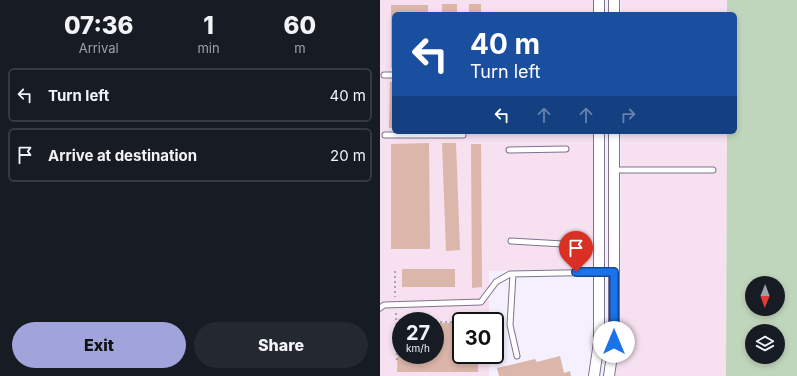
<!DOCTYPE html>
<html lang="en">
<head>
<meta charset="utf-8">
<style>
  :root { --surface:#171b24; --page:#242831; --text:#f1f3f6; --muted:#9ea1a6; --line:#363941; --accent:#a1a4db }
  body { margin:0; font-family:Inter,sans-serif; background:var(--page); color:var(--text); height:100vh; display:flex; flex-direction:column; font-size:15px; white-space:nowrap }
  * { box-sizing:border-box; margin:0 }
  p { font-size:13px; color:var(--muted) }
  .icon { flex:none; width:22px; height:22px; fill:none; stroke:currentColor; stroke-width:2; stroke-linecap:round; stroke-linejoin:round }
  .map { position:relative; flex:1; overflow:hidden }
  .details { display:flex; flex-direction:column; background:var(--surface); width:380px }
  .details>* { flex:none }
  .banner { position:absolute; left:12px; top:12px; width:345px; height:122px; border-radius:6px; box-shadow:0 2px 6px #0003; background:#1a4fa0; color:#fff; overflow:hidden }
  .needle { width:26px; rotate:181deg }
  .fabs { position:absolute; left:365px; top:276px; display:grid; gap:8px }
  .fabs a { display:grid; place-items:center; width:40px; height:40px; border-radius:50%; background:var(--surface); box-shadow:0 2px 6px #0003; font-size:20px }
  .speed { position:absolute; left:12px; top:312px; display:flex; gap:8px; font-size:20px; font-weight:700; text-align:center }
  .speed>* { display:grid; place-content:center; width:52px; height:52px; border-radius:50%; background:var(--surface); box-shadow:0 2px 6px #0003; line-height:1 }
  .speed small { font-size:10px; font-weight:400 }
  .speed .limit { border:2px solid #111; border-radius:6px; background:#fff; color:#111 }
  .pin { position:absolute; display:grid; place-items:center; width:34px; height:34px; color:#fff; margin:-41px -17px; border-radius:50% 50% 50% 0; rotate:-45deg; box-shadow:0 0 4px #0007 }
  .pin .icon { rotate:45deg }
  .me { position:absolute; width:44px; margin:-22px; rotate:0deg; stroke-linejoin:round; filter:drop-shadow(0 0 3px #0008) }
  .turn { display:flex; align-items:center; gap:14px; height:84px; padding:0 12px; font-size:18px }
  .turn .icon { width:52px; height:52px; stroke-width:2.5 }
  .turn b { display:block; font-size:28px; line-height:34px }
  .lanes { display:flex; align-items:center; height:38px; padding:0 12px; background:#0003; justify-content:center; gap:20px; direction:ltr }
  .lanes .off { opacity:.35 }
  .eta { display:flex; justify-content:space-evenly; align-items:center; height:68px; text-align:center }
  .eta b { font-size:24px; font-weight:800; line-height:28px }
  .cta { display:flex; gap:8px; margin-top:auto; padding:8px 12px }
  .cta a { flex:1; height:46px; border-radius:24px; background:var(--accent); color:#111; font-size:16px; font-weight:800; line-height:46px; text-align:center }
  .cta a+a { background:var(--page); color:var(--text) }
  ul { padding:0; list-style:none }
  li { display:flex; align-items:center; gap:12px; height:54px; margin:0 8px 6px; padding:0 4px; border:2px solid var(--line); border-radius:6px }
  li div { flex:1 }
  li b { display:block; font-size:15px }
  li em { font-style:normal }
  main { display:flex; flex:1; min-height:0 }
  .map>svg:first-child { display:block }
  .commercial { fill:#f7e1f0; fill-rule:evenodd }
  .green { fill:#c0d6bc; fill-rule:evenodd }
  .building { fill:#dbb6aa }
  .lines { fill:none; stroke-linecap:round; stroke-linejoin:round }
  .lane-casing { stroke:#7d7390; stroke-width:7 }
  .street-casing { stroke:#7d7390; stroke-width:12 }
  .path { stroke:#a8a4b1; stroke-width:2; stroke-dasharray:2 3; stroke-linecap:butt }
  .lane { stroke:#fff; stroke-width:5 }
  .street { stroke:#fff; stroke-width:10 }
  .route-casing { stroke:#114b97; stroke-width:10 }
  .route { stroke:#1a73e8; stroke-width:7 }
</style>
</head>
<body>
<main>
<section class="details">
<div class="eta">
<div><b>07:36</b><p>Arrival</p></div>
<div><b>1</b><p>min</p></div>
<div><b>60</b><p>m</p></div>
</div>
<ul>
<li><svg class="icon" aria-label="left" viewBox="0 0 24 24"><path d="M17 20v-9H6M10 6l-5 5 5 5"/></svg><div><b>Turn left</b></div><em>40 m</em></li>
<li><svg class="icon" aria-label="arrive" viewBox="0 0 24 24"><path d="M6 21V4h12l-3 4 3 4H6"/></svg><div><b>Arrive at destination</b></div><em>20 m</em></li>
</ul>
<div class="cta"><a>Exit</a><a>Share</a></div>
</section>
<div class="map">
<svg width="417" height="376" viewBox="0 0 417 376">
  <rect width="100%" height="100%" fill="#f4f0fd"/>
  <!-- commercial -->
  <path class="commercial" d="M0 0H213V14H14V132H213V269L109 271V321H81V355H109V376H0ZM21 321H55V355H21Z
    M241 0H347V14H241Z
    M241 132H347L346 376H235L240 342Z"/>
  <!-- green -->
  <path class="green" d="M347 0H417V376H346L347 132H355V14H347ZM372 283H398V309H372ZM372 331H398V357H372Z"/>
  <!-- building -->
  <path class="building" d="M62 4H77V14H62Z
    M89 4H101V14H89Z
    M11 5H48V14H14V68H11Z
    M10 82H14V128H9Z
    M49 143 50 249H11V144Z
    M62 143H76L80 250 66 251Z
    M91 144H101L102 287 92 288Z
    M22 269H75V287H22Z
    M55 323H81V355H98V372H17L19 324H21V355H55Z
    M180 356 184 373 190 371 191 376H119L117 368 155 359 157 362Z"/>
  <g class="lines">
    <defs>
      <path id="lane" d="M4 75H14
        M5 135H83
        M129 150 186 149
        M240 170H333
        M131 241 183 244
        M133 274 130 325 137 356
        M0 308 4 305 101 302 116 282 130 274 234 272"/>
      <path id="street" d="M219 14V0
        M234 14V0
        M214 376 219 342V132
        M229 376 234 342V132"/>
    </defs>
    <!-- lane casing -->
    <use href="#lane" class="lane-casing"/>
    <!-- street casing -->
    <use href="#street" class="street-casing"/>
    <!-- path -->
    <path class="path" d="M15 271V297
      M16 313 17 362
      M55 322H81"/>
    <!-- lane -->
    <use href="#lane" class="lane"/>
    <!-- street -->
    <use href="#street" class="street"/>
  </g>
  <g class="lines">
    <defs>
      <path id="route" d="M196 272H234V342"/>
    </defs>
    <!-- route casing -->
    <use href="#route" class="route-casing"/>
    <!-- route -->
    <use href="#route" class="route"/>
  </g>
</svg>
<div class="fabs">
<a><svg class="needle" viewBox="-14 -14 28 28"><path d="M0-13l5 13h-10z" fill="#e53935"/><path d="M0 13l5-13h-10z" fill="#9ea1a6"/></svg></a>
<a><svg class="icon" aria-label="layers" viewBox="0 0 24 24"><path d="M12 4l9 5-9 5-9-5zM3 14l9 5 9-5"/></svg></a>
</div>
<div class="speed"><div>27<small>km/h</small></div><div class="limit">30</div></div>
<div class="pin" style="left:196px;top:272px;background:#d93025"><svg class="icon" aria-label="arrive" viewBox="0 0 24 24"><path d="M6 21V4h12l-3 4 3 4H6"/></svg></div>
<svg class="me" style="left:234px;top:342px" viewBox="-20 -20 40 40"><circle r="19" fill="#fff"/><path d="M0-13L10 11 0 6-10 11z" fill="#1a73e8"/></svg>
<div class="banner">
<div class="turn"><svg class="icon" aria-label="left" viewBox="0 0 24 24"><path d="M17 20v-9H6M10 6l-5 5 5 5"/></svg><div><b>40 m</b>Turn left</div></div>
<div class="lanes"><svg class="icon" aria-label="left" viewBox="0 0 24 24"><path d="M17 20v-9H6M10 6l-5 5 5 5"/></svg><svg class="icon off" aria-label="ahead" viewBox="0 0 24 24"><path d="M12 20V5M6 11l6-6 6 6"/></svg><svg class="icon off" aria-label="ahead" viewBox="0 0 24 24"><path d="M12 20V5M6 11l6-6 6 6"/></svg><svg class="icon off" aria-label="right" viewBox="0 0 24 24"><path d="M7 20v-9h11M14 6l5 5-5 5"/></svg></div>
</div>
</div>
</main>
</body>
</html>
